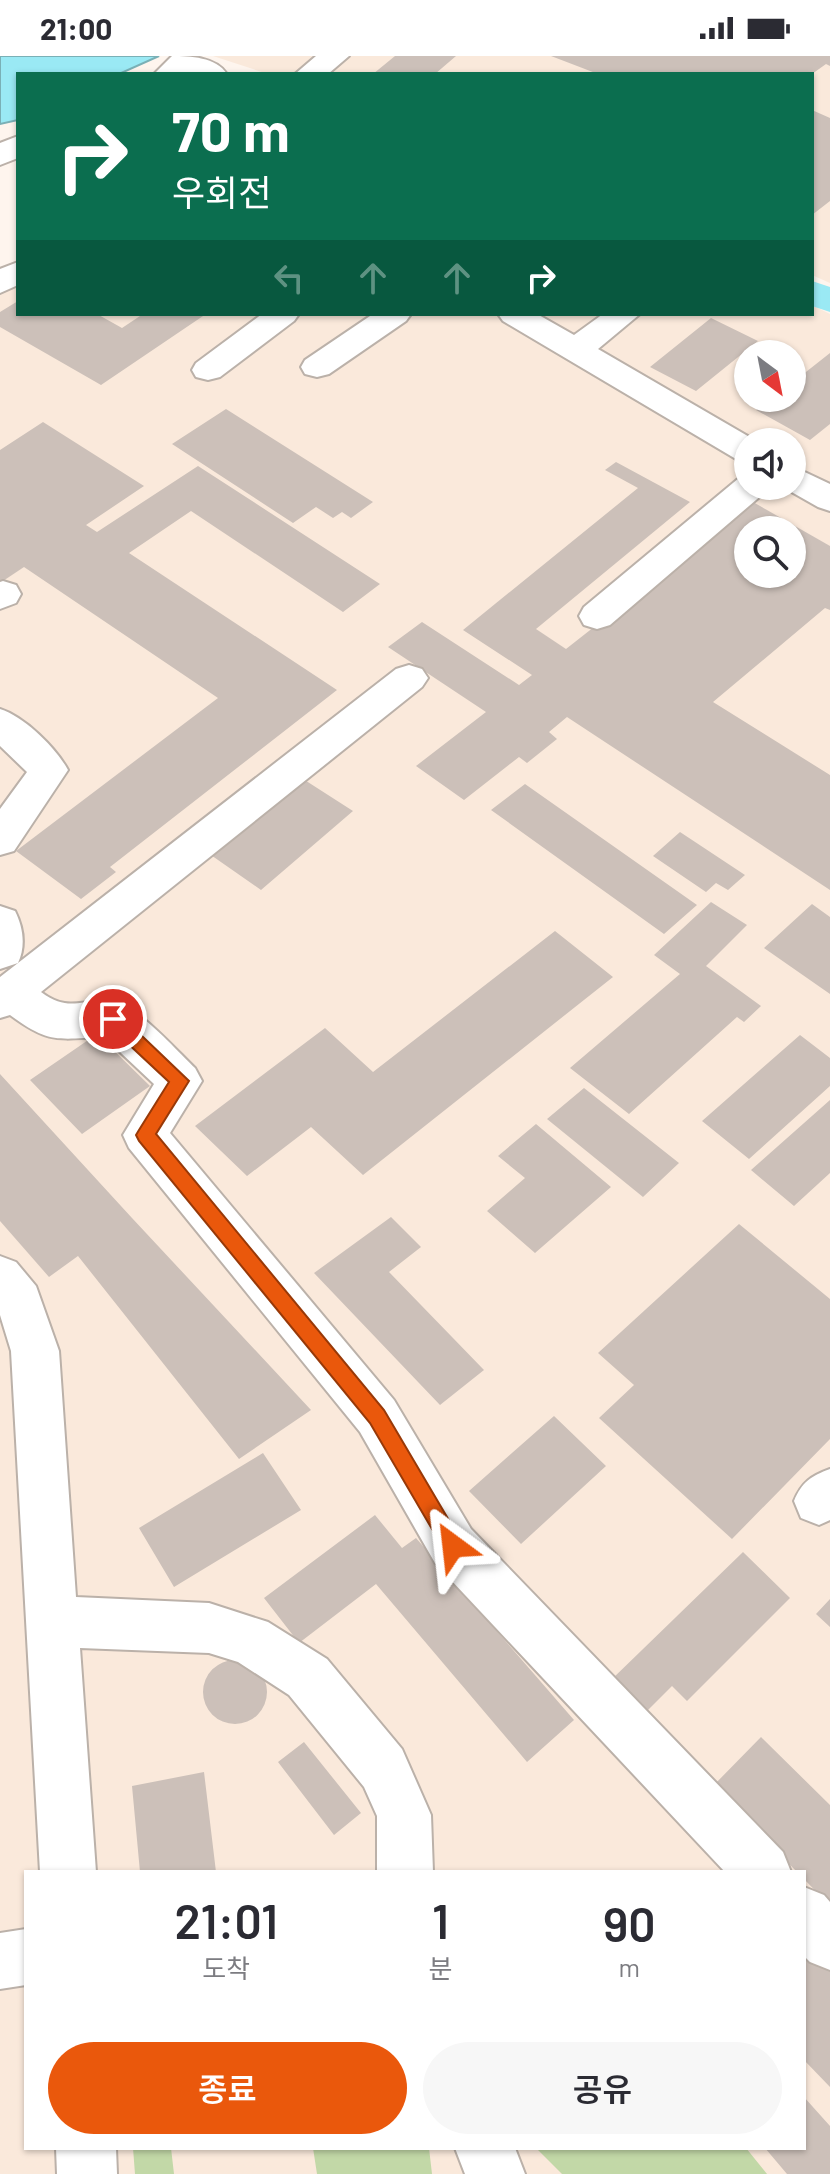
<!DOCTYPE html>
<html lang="ko">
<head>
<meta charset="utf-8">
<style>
  :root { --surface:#fff; --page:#f7f7f7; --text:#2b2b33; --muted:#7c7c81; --accent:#ea580c }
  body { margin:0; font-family:Barlow,"Noto Sans KR",sans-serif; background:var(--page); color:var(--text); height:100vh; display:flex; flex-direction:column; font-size:30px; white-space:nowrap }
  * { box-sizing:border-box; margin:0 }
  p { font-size:26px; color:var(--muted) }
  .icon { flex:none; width:44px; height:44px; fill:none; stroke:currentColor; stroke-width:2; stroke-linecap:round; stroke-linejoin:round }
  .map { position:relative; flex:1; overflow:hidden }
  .panel { position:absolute; left:24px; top:1814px; width:782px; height:280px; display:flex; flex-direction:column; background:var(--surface); border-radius:0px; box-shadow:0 2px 6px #0004 }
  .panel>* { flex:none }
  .hud { position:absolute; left:16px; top:16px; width:798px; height:244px; border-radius:0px; box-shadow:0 2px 6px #0004; background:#0b6e4f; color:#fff; overflow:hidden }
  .needle { width:52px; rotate:148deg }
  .fabs { position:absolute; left:734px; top:284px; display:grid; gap:16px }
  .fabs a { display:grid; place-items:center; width:72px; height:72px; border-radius:50%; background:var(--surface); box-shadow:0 2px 6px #0004; font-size:40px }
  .pin { position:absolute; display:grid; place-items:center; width:68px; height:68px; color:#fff; margin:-34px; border:4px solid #fff; border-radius:50%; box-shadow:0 2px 8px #0007 }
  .me { position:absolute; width:88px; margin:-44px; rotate:330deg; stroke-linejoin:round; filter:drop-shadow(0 0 6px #0008) }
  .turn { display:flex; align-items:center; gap:28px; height:168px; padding:0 24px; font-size:36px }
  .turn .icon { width:104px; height:104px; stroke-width:2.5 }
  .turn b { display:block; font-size:56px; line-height:68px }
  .lanes { display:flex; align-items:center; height:76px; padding:0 24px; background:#0003; justify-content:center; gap:40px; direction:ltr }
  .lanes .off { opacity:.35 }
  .eta { display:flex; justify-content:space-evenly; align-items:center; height:136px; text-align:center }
  .eta b { font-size:48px; font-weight:600; line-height:56px }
  .button { display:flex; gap:16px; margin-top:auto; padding:16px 24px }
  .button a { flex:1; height:92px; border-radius:48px; background:var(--accent); color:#fff; font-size:32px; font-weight:600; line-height:92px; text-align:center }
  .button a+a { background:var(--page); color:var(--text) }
  .status { display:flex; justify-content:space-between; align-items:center; height:56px; padding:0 40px; background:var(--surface); direction:ltr }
  .status svg { height:22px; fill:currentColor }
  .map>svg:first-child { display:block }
  .built { fill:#fae9db; fill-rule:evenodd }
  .green { fill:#c2d8a7 }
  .water { fill:#9ae9f4; stroke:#7ab0b6; stroke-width:2 }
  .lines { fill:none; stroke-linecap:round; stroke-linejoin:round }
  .canal { fill:#9ae9f4; fill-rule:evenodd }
  .building { fill:#ccc0b9; fill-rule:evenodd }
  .minor-casing { stroke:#bbb1a9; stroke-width:4 }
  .minor { fill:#fff; fill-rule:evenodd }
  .route { fill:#ea580c; stroke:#983908; stroke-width:2 }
</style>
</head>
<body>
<div class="status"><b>21:00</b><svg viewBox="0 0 49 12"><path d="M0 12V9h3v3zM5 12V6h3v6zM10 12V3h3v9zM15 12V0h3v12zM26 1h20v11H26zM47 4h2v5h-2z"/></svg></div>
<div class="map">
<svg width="830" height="2118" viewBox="0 0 830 2118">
  <rect width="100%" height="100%" fill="#fef5ee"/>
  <!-- built -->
  <path class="built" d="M213 0H830V227L812 219V18H268Z
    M18 225V258H812V249L830 258V2118H0V237ZM748 298H792V342H748ZM748 386H792V430H748ZM748 474H792V518H748ZM26 1816H804V2092H26Z"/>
  <!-- green -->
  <path class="green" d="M133 2092H171L174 2118H135Z
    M313 2092H429L432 2118H317Z
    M536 2092H746L767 2118H562Z"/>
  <!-- water -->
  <path class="water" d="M0 0H159L119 18H18V64L0 68Z"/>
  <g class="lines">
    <!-- canal -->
    <path class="canal" d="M812 225 830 231V256L812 250Z"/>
  </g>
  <!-- building -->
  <path class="building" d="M395 0H456L435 18H373Z
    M551 0H830V10L826 8 812 18H598Z
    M812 54 830 62V145L812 159Z
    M18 245V258H97L122 272 143 258H206L101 329 0 271V256Z
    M711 262 758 285 696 335 650 311Z
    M830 297V368L810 384 756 354 772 342H792V327Z
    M226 353 373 446 351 462 342 456 333 462 316 451 293 467 172 388Z
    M43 366 144 430 86 469 97 476 198 410 380 528 343 556 191 455 129 497 337 634 110 811 116 816 81 843 16 795 218 642 24 511 0 527V394Z
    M616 406 690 446 536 573 566 593 753 446 830 490V554L825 552 713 646 830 719V834L567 661 549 676 557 683 527 707 519 701 464 744 416 710 486 656 388 591 422 566 519 629 532 619 463 574 638 432 605 414ZM748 474H792V518H748Z
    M300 721 353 755 261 834 208 797Z
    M525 728 697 849 664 878 491 754Z
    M680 776 745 819 728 834 716 827 706 836 653 800Z
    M711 846 747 869 706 910 761 950 744 966 737 961 629 1058 570 1012 680 918 654 899Z
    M812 848 830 861V938L764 892Z
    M555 875 613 921 363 1119 311 1071 247 1120 195 1070 325 972 373 1016Z
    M97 978 150 1030 82 1078 30 1024Z
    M800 979 830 1002V1030L749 1103 702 1065Z
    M0 1018 132 1162 311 1354 239 1403 78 1200 49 1221 0 1165Z
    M584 1032 679 1107 643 1141 547 1063Z
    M830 1044V1117L794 1150 751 1114Z
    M536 1068 611 1131 535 1197 487 1155 525 1122 498 1100Z
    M391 1161 421 1191 389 1216 484 1314 440 1349 314 1217Z
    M739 1168 830 1243V1383L732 1483 599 1362 634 1329 598 1297Z
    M554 1360 606 1410 521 1488 469 1435Z
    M263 1397 301 1454 174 1531 139 1472Z
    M375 1459 402 1492 416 1482 574 1664 527 1706 376 1528 299 1587 264 1542Z
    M743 1496 790 1542 687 1645 672 1630 642 1660 609 1626Z
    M830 1543V1571L816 1558Z
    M203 1636a32 32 0 1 1 64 0a32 32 0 1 1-64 0Z
    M761 1681 830 1749V1850L804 1823V1816H797L713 1730Z
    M304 1686 361 1757 334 1779 278 1706Z
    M204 1716 216 1816H140L132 1730Z
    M804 1886 830 1913V2031L804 2004Z
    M804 2041 830 2070V2118H787L765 2092H804Z"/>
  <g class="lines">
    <defs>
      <path id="minor" d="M172 0C190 0 216 1 227 18H154Z
        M316 0H349L328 18H295Z
        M18 80V102L0 109V87Z
        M18 206V229L0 237V213Z
        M262 258H299L294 265 220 321 208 324 196 321 192 314 196 307Z
        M373 258H411L406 265 329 318 317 321 305 318 301 311 305 304Z
        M498 258H537L574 279 603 258H640L598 293 758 386H748V406L736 403 503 265Z
        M792 410 830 428V455L818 451 781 430H792Z
        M748 419V430H768L763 438 610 569 597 573 584 569 579 560 584 551 739 422Z
        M3 525 16 529 21 538 16 547 0 553V526Z
        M409 609 422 613 428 622 422 631 41 936C71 958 81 941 113 946 137 949 177 995 195 1012L202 1025 170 1077 394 1344 471 1473 783 1796 791 1816H725L435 1507 360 1376 129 1092 123 1079 154 1028 104 981C57 983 49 988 10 959L0 962V921L396 613Z
        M0 653C25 661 56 692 68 714L14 795 0 799V753L27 716 0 690Z
        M0 850 15 855C23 871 26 890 18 907L0 913Z
        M0 1200 16 1206 36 1230 59 1295 76 1541 209 1547 268 1566 327 1603 402 1693 431 1759 433 1816H377V1760L364 1731 289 1639 238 1606 209 1597 80 1592 96 1816H40L11 1295 0 1259Z
        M830 1413V1464L819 1469 801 1462 794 1445C802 1426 811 1420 830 1413Z
        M804 1831 824 1839 830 1846V1914L810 1906 804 1900Z
        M26 1873V1929L0 1933V1877Z
        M56 2092H116L117 2118H57Z
        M455 2092H515L525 2118H465Z"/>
    </defs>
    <!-- minor casing -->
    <use href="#minor" class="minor-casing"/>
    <!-- minor -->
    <use href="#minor" class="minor"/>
  </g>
  <!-- route -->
  <path class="route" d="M113 956 119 958 189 1025 156 1078 384 1354 460 1483 463 1490 460 1497 453 1500 446 1497 370 1367 139 1085 136 1079 139 1074 169 1026 107 968 104 963Z"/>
</svg>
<div class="fabs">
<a><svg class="needle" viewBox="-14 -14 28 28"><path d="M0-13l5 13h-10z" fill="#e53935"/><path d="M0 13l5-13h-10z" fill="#7c7c81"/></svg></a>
<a><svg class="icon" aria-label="sound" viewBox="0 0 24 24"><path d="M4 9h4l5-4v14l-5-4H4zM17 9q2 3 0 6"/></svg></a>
<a><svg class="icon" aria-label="search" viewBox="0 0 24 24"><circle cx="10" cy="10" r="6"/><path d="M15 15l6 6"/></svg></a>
</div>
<div class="pin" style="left:113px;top:963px;background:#d93025"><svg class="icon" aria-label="arrive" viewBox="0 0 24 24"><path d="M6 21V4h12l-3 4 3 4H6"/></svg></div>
<svg class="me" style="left:453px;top:1490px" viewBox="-20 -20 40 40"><path d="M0-17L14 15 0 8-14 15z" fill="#ea580c" stroke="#fff" stroke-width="4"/></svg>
<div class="hud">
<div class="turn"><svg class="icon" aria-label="right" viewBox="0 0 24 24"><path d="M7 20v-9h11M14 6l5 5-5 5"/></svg><div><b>70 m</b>우회전</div></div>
<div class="lanes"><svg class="icon off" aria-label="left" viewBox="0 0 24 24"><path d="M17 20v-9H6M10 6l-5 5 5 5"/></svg><svg class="icon off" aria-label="ahead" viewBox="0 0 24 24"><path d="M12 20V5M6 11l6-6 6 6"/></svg><svg class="icon off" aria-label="ahead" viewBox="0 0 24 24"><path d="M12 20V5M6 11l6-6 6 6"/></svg><svg class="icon" aria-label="right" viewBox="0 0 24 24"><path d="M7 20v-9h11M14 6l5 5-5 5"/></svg></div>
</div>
<section class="panel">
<div class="eta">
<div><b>21:01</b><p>도착</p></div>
<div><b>1</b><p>분</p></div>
<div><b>90</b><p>m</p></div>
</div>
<div class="button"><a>종료</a><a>공유</a></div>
</section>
</div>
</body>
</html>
